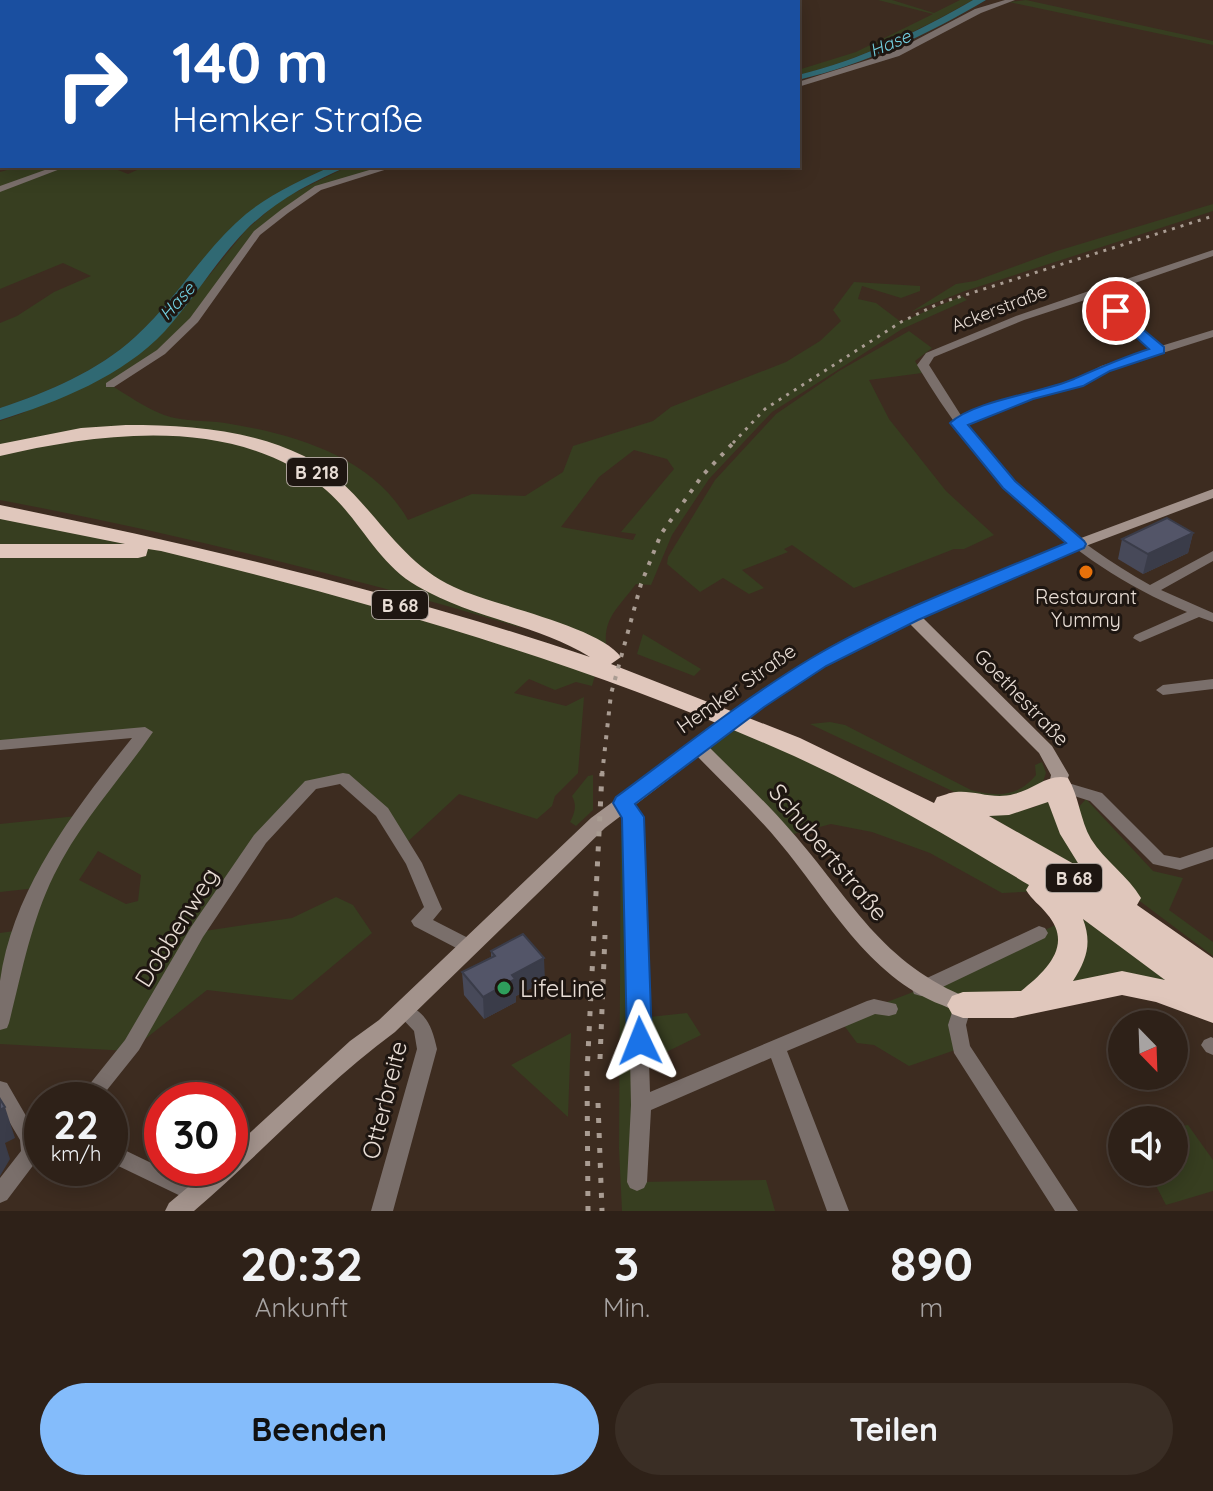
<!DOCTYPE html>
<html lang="de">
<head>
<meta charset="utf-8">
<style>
  :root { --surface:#2e2118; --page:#3a2e25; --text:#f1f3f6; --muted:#a7a3a2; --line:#493e37; --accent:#84bcfb }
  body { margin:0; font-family:Quicksand,sans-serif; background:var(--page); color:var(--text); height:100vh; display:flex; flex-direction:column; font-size:30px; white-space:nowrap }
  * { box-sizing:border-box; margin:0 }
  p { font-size:26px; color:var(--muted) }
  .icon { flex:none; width:44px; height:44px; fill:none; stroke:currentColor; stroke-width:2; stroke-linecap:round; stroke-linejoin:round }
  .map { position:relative; height:1211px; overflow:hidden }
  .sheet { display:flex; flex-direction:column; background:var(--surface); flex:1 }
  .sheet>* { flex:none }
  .hud { position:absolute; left:0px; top:0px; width:800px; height:168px; box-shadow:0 4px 20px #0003,0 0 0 2px var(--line); background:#1a4fa0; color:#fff; overflow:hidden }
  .needle { width:52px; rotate:157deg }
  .buttons { position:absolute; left:1108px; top:1010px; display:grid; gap:16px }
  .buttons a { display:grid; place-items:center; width:80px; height:80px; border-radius:50%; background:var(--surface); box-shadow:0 4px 20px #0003,0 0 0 2px var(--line); font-size:40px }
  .speed { position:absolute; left:24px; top:1082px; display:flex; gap:16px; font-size:40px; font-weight:700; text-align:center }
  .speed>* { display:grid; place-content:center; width:104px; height:104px; border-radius:50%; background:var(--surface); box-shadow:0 4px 20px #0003,0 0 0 2px var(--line); line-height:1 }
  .speed small { font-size:20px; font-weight:400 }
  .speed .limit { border:12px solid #d22; background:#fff; color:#111 }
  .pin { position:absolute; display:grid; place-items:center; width:68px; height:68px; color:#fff; margin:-34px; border:4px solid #fff; border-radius:50%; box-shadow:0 2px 8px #0007 }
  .me { position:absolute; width:88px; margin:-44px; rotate:358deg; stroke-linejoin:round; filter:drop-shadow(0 0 6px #0008) }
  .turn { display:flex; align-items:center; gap:28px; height:168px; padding:0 40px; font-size:36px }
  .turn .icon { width:104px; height:104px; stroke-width:2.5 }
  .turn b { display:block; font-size:56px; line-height:68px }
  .eta { display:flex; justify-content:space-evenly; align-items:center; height:136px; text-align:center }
  .eta b { font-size:48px; font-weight:700; line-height:56px }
  .button { display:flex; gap:16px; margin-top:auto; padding:16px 40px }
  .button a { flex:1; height:92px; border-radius:48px; background:var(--accent); color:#111; font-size:32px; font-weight:700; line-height:92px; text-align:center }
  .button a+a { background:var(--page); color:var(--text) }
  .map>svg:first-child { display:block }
  .green { fill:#373e20; fill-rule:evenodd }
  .water { fill:#306973 }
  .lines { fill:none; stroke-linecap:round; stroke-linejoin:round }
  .stream { stroke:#306973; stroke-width:2 }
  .street { fill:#7a6f6b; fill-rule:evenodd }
  .secondary { fill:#a3938c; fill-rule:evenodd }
  .highway { fill:#e0c7bc; fill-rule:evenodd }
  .rail-far2 { stroke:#a99c92; stroke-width:3; stroke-dasharray:3 6; stroke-linecap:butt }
  .rail-far1 { stroke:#a99c92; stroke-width:4; stroke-dasharray:4 8; stroke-linecap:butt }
  .rail { stroke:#a99c92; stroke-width:5; stroke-dasharray:5 10; stroke-linecap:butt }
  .wall { fill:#474959 }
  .shaded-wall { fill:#3a3c49 }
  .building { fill:#535568; stroke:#3a3c49; stroke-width:2 }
  .route { fill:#1a73e8; stroke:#114b97; stroke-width:2 }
  .food-dot { fill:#e8710a; stroke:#1e1611; stroke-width:3 }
  .leisure-dot { fill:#2e9e5b; stroke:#1e1611; stroke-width:3 }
  .labels { text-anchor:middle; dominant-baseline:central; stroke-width:6; stroke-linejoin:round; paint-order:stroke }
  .far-water-label { font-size:18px; font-style:italic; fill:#73cfe0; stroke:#1e1611 }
  .far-street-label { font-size:18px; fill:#e8ddd5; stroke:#1e1611 }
  .shield { fill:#1e1611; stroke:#aba19a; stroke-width:2 }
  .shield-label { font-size:18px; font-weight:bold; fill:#e8ddd5 }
  .poi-label { font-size:20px; fill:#e8ddd5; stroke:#1e1611 }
  .street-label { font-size:20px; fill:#e8ddd5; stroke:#1e1611 }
  .near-street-label { font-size:24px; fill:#e8ddd5; stroke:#1e1611 }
  .near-poi-label { font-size:24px; fill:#e8ddd5; stroke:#1e1611; text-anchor:start }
</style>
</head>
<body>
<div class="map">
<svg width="1213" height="1211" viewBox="0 0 1213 1211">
  <rect width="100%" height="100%" fill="#3d2c20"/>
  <!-- green -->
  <path class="green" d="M878 0H892L934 13 960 0H973C917 31 861 60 798 75V70L856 52 933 14Z
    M1026 0 1213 41V45L1009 2Z
    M21 166H108L128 174 146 166H332C303 179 272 193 247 214 204 249 176 300 135 337 98 371 48 392 0 408V323L17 316 54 292 91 276 63 263 0 289V172Z
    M349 166H393L318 188 257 234 194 320 161 352 110 385C128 395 145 408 164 415 183 422 205 420 225 423 293 434 372 456 408 520L472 494 525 496 563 472 573 446 653 421 671 407 786 362 820 341 841 321 833 310 854 282 920 286V291L901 298 862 286 858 299 876 303 901 322 962 296 967 300 902 329 772 412 709 479 672 535 651 585 636 584C615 612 600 620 608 657L525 621 519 627C348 576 176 533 0 500V421L23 413 165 330 246 230 282 199ZM634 450 667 459 674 469 621 532 636 534 633 540 561 527 599 477Z
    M1213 204V211L965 291 911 312 956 284 975 281 1057 251Z
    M909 331 932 348 915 361 922 373 869 380 889 419 946 491 994 535 964 549H954L854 588 792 545 784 549 788 552 742 570 764 588 749 594 723 578 700 592 667 564 668 557 715 480 776 414 839 371Z
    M0 512 144 540 597 668 592 686 576 682 555 690 529 679 514 693 566 706 584 697 578 773 555 796 552 806 537 819 459 794 403 846 343 778 311 785 260 839 198 932 292 918 336 897 353 905 372 933 292 1000 207 990 130 1051 0 1044V933L22 930 37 888 0 892V824L77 816 144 733 0 745ZM98 851 141 875 138 901 126 904 79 880Z
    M643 634 701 669 694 676 637 654Z
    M733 720 829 763 1043 891 1002 893 930 853 872 832 831 824 786 836 698 747Z
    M830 722 845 725 971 790C997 797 1018 797 1036 775L1035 765 1042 762 1046 773 1041 787 1028 796 965 797 810 724Z
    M593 775V810L576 826 570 822C575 813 577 805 572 796L588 776Z
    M1051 795 1088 874 989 816 1035 807Z
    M1086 799 1153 871 1183 878 1169 910 1213 942V956L1137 899 1098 863 1076 810Z
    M632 812 640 1018 687 1013 701 1035 640 1065 638 1182 766 1180 775 1211H622L619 1149 621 824Z
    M1075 910 1182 987 1064 990Z
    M1068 919 1051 986 963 1006 961 1048 909 1066 874 1045 857 1043 840 1020 921 989Z
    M571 1033 568 1116V1117L511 1065Z
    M1188 1125 1213 1160V1191L1166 1205 1149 1172H1174V1127Z"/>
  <!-- water -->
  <path class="water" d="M973 0H986C927 35 865 64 798 80V75C860 60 918 32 973 0Z
    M332 166H349C311 182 275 201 246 230 216 261 194 299 165 331 123 376 58 402 0 420V408C48 392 98 371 135 337 176 300 204 249 246 214 272 193 303 179 332 166Z"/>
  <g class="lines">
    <!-- stream -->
    <path class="stream" d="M681 2 691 0"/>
    <!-- street -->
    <path class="street" d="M1005 0H1015L981 13 899 56 798 87V82L893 52 975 9Z
      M0 137H2V143H0Z
      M56 166H68L0 192V186Z
      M383 166H397L321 190 288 213 260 235 198 322 165 354 114 387H106V383L157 350 190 318 254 231 282 209 315 186Z
      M1213 250V256L1103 294 1161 346 1213 330V337L1109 370 1081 385 1031 398 966 424C1014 492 1079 545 1150 585L1213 551V561L1161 590 1213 613V622L1199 617 1140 642 1133 638 1135 635 1187 612C1065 561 983 475 917 365L926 353 1016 316 1089 291 1090 289H1097ZM1094 297 1152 349 1101 366 1073 381 1023 394 962 417 929 365 934 357 1024 320Z
      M1213 679V689L1163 695 1156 690 1163 685Z
      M145 727 153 732C120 780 80 822 54 875 31 922 22 972 9 1023L7 1028 0 1030C0 1014 0 997 0 981 13 888 75 809 132 738L0 750V740Z
      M343 773 349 774 388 808 422 863 442 909 433 920 476 942 479 947 476 952 470 954 464 952 414 926 411 921 424 907 406 864 376 816 340 784 316 789 266 843 203 937 139 1050 99 1100H77L125 1040 191 927 254 835 305 781Z
      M1058 780 1102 793 1164 855 1180 858 1213 847V859L1180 870 1153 864 1090 801 1052 789 1050 785 1052 781Z
      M623 797 629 799 641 817 650 1092 867 1001 874 999 896 1004 898 1009 896 1014 889 1016 875 1014 787 1051 849 1211H827L771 1058 651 1110 647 1182 644 1188 637 1191 630 1188 627 1182 631 1105 625 818 615 803 617 799Z
      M1039 926 1045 928 1048 933 1045 938 928 994 921 996 914 994 912 989 914 984Z
      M963 998 970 1000 972 1005 966 1025 970 1046 1078 1211H1055L954 1053 948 1025 956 1000Z
      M404 1004C427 1012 432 1027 437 1049L393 1211H371L417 1049 414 1031 395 1011 397 1006Z
      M1211 1037 1213 1038V1055L1206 1052 1201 1045 1204 1040Z
      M0 1081 7 1083 40 1140 42 1139V1157L38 1159 7 1200 0 1203V1178L21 1151 20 1140 0 1106Z
      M110 1143 203 1188 206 1194 203 1200 196 1203 189 1200 110 1162Z"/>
    <!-- secondary -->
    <path class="secondary" d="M1213 489V498L1083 547 922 617 1052 746 1069 775 1064 789H1052L1049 785 1051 775 1039 753 909 623 850 652 796 683 710 748C737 775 766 802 791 831 851 899 881 964 971 999L974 1005 971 1011C960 1014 952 1009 942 1005 867 976 828 900 779 842 754 812 725 785 698 757L605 828 395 1032C323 1085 262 1153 194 1211H165L169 1203 211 1168H230V1151L350 1041 379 1020 591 818 784 675 838 644 905 613 1073 541Z"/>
    <!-- highway -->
    <path class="highway" d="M126 425C188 425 248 429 304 456 367 487 389 557 454 587 491 605 599 626 621 657L611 664 800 738 934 803 937 797C943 796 950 792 956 792 975 790 993 800 1014 794 1033 790 1048 773 1068 778 1079 796 1080 820 1091 839 1105 861 1128 876 1141 898L1137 905 1213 958V1023L1156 1002 1122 995 1013 1018H963L952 1014 947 1005 952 996 963 992 1021 991C1046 971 1074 945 1047 914 1040 905 1032 900 1026 890L1029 885C948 836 865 787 778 749 577 661 374 603 161 551L148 549 146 556 138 558H0V544H125L0 519V505C200 546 397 592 590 657 536 624 471 618 417 586 377 563 360 519 326 490 237 415 104 432 0 456V444L81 428ZM1048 802 1060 834 1081 868 989 816 1009 815ZM1083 919 1165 980 1122 971 1073 981C1087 959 1092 943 1083 919Z"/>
    <!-- rail-far2 -->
    <path class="rail-far2" d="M733 443 765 409 901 322 940 303 1213 216"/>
    <!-- rail-far1 -->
    <path class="rail-far1" d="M602 775 611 694 641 584 661 534 702 476 735 441"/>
    <!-- rail -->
    <path class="rail" d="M600 1059 605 935
      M598 1103 602 1211
      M588 1211 587 1073 602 773"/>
  </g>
  <!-- wall -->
  <path class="wall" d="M1193 533 1188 553 1143 574 1118 559 1122 539Z
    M491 951 545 981 516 996V1002L484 1019 464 995 462 972 491 957Z"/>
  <!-- shaded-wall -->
  <path class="shaded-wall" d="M1193 533 1188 553 1143 574 1148 554Z
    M544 958 545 981 516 996V1002L484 1019 483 997 512 975Z
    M5 1107 15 1138 5 1143 10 1159 0 1176V1110Z"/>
  <!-- building -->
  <path class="building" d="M1167 518 1193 533 1148 554 1122 539Z
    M523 934 544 958 512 975 515 979 483 997 462 972 495 956 491 951Z
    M0 1099 5 1107 0 1110Z"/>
  <!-- route -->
  <path class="route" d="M1116 307 1164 347V353L1110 371 1083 386 1033 399 968 425 1015 481 1084 541 1086 544 1084 548 918 620 826 666 764 707 635 804 644 817 652 1041 648 1048 640 1051 631 1048 627 1041 622 818 613 803 616 797C680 750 742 700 810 659 886 613 984 578 1066 543L1003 488 950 423C975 400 1042 393 1074 379 1101 367 1121 358 1149 349L1111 314V308Z"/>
  <!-- markers -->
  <circle class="food-dot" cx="1086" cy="572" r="8"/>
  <circle class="leisure-dot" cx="504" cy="988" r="8"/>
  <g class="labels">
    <!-- far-water labels -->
    <g class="far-water-label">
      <text transform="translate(890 43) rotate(-23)">Hase</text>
      <text transform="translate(177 301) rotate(-48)">Hase</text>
    </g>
    <!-- far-street labels -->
    <g class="far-street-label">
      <text transform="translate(999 308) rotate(-21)">Ackerstraße</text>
    </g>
    <!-- shield labels -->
    <g class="shield">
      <rect x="287" y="458" width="60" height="28" rx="6"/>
      <rect x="372" y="591" width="56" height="28" rx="6"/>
      <rect x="1046" y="864" width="56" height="28" rx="6"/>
    </g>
    <g class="shield-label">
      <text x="317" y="472">B 218</text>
      <text x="400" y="605">B 68</text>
      <text x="1074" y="878">B 68</text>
    </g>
    <!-- poi labels -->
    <g class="poi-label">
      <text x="1086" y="596">Restaurant<tspan x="1086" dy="23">Yummy</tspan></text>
    </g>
    <!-- street labels -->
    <g class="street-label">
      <text transform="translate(736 688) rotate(-35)">Hemker Straße</text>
      <text transform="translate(1022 697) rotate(46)">Goethestraße</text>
    </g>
    <!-- near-street labels -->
    <g class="near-street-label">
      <text transform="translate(829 852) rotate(50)">Schubertstraße</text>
      <text transform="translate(176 927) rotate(-58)">Dobbenweg</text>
      <text transform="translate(384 1100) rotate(-76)">Otterbreite</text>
    </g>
    <!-- near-poi labels -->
    <g class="near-poi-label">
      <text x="520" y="988">LifeLine</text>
    </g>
  </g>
</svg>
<div class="buttons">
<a><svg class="needle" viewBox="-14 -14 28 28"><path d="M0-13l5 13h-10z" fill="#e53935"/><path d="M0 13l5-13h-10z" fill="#a7a3a2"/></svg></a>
<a><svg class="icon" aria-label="sound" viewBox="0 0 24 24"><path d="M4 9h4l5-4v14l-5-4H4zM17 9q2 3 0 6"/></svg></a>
</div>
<div class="speed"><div>22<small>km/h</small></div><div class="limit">30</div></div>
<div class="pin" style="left:1116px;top:311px;background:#d93025"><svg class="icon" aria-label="arrive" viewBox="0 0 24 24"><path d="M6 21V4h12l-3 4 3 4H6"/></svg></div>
<svg class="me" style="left:640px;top:1041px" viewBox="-20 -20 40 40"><path d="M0-17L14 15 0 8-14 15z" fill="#1a73e8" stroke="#fff" stroke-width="4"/></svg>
<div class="hud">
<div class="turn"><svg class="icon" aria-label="right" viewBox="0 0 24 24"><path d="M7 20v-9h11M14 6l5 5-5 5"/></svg><div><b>140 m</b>Hemker Straße</div></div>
</div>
</div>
<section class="sheet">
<div class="eta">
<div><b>20:32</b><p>Ankunft</p></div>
<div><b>3</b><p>Min.</p></div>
<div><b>890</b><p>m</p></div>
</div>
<div class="button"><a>Beenden</a><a>Teilen</a></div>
</section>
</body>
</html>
